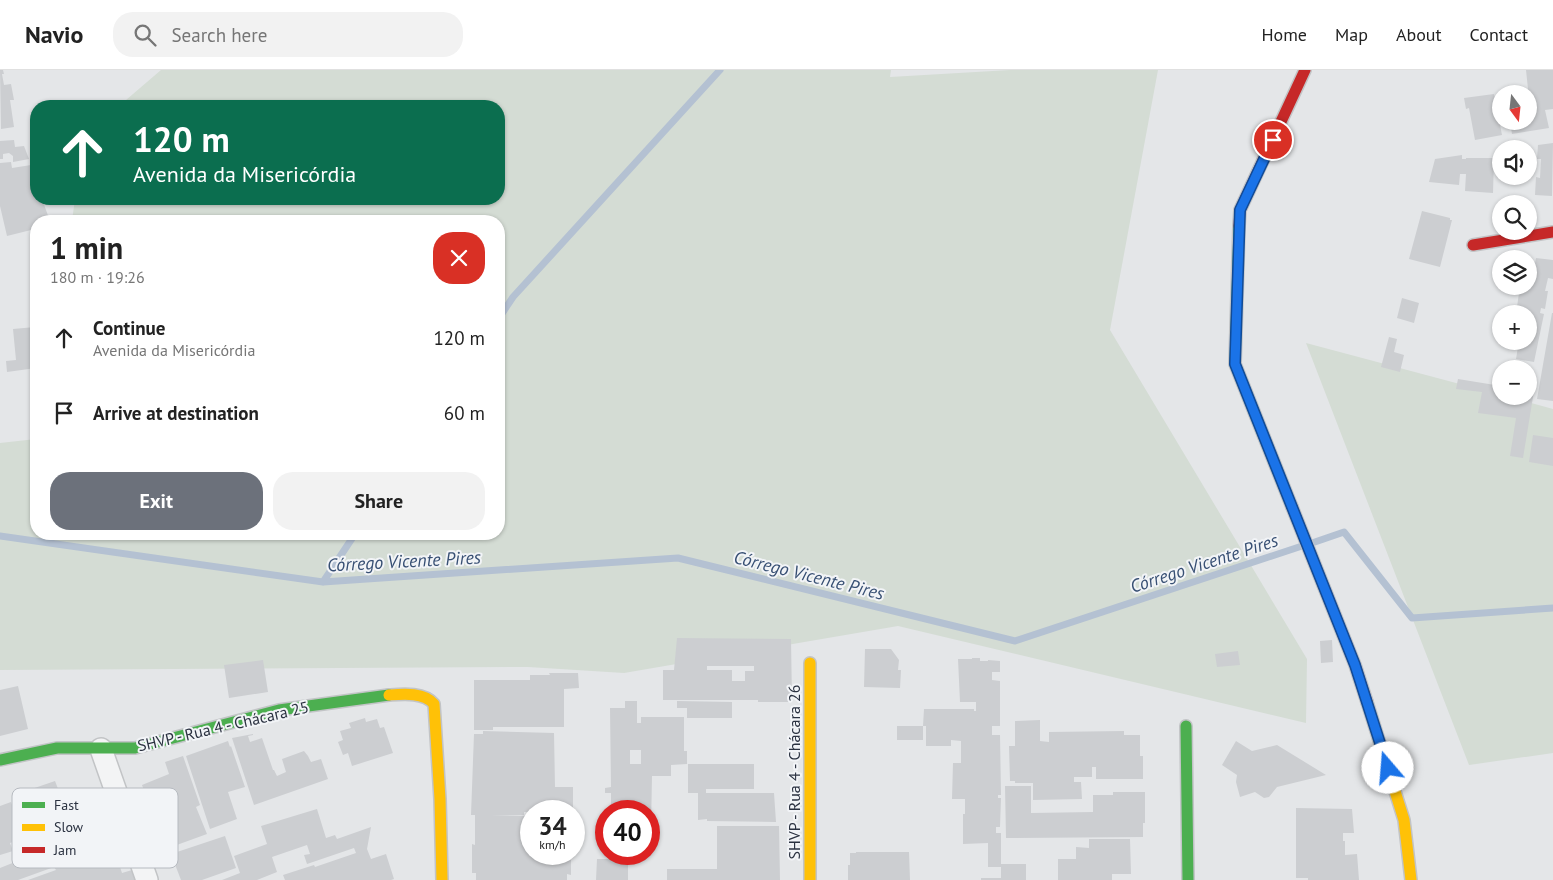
<!DOCTYPE html>
<html lang="en">
<head>
<meta charset="utf-8">
<style>
  :root { --surface:#fff; --page:#f2f2f2; --text:#222; --muted:#767676; --line:#e0e0e0; --accent:#6c717b }
  body { margin:0; font-family:"PT Sans",sans-serif; background:var(--page); color:var(--text); height:100vh; display:flex; flex-direction:column; font-size:19px; white-space:nowrap }
  * { box-sizing:border-box; margin:0 }
  p { font-size:16px; color:var(--muted) }
  .icon { flex:none; width:28px; height:28px; fill:none; stroke:currentColor; stroke-width:2; stroke-linecap:round; stroke-linejoin:round }
  .map { position:relative; flex:1; overflow:hidden }
  .sheet { position:absolute; left:30px; top:145px; width:475px; height:325px; display:flex; flex-direction:column; background:var(--surface); border-radius:20px; box-shadow:0 1px 4px #0004 }
  .sheet>* { flex:none }
  .top-card { position:absolute; left:30px; top:30px; width:475px; height:105px; border-radius:20px; box-shadow:0 1px 4px #0004; background:#0b6e4f; color:#fff; overflow:hidden }
  .needle { width:32px; rotate:165deg }
  .buttons { position:absolute; left:1492px; top:15px; display:grid; gap:10px }
  .buttons a { display:grid; place-items:center; width:45px; height:45px; border-radius:50%; background:var(--surface); box-shadow:0 1px 4px #0004; font-size:25px }
  .speed { position:absolute; left:520px; top:730px; display:flex; gap:10px; font-size:25px; font-weight:700; text-align:center }
  .speed>* { display:grid; place-content:center; width:65px; height:65px; border-radius:50%; background:var(--surface); box-shadow:0 1px 4px #0004; line-height:1 }
  .speed small { font-size:12px; font-weight:400 }
  .speed .limit { border:8px solid #d22; background:#fff; color:#111 }
  .pin { position:absolute; display:grid; place-items:center; width:42px; height:42px; color:#fff; margin:-21px; border:2px solid #fff; border-radius:50%; box-shadow:0 1px 5px #0007 }
  .me { position:absolute; width:55px; margin:-28px; rotate:342deg; stroke-linejoin:round; filter:drop-shadow(0 0 4px #0008) }
  .turn { display:flex; align-items:center; gap:18px; height:105px; padding:0 20px; font-size:22px }
  .turn .icon { width:65px; height:65px; stroke-width:2.5 }
  .turn b { display:block; font-size:35px; line-height:42px }
  .round { display:grid; place-items:center; flex:none; width:52px; height:52px; border-radius:20px; background:var(--page) }
  .headline { display:flex; align-items:center; justify-content:space-between; height:85px; padding:0 20px }
  h1 { font-size:30px; font-weight:700; line-height:38px }
  .action { display:flex; gap:10px; margin-top:auto; padding:10px 20px }
  .action a { flex:1; height:58px; border-radius:20px; background:var(--accent); color:#fff; font-size:20px; font-weight:700; line-height:58px; text-align:center }
  .action a+a { background:var(--page); color:var(--text) }
  ul { padding:0; list-style:none }
  li { display:flex; align-items:center; gap:15px; height:75px; padding:0 20px }
  li div { flex:1 }
  li b { display:block; font-size:19px }
  li em { font-style:normal }
  header { display:flex; align-items:center; gap:30px; box-sizing:border-box; height:70px; padding:0 25px; background:var(--surface); border-bottom:1px solid var(--line) }
  header strong { font-size:24px }
  nav { display:flex; gap:28px; margin-inline-start:auto; font-size:18px }
  .search { width:350px; height:45px; background:var(--page); display:flex; align-items:center; gap:12px; box-sizing:border-box; padding:0 18px; border-radius:20px; color:var(--muted); font-size:19px }
  .map>svg:first-child { display:block }
  .green { fill:#d4dcd4 }
  .lines { fill:none; stroke-linecap:round; stroke-linejoin:round }
  .stream { stroke:#b4c1d2; stroke-width:7 }
  .building { fill:#ccced1; fill-rule:evenodd }
  .street-casing { stroke:#c2c4c6; stroke-width:24 }
  .fast-casing { stroke:#c2c4c6; stroke-width:14 }
  .slow-casing { stroke:#c2c4c6; stroke-width:14 }
  .jam-casing { stroke:#c2c4c6; stroke-width:14 }
  .street { stroke:#f3f4f5; stroke-width:21 }
  .fast { stroke:#4caf50; stroke-width:11 }
  .slow { stroke:#ffc107; stroke-width:11 }
  .jam { stroke:#c62828; stroke-width:11 }
  .route-casing { stroke:#114b97; stroke-width:12 }
  .route { stroke:#1a73e8; stroke-width:9 }
  .labels { text-anchor:middle; dominant-baseline:central; stroke-width:4; stroke-linejoin:round; paint-order:stroke }
  .street-label { font-size:16px; fill:#2b3241; stroke:#f2f4f7 }
  .water-label { font-size:18px; font-style:italic; fill:#374f73; stroke:#f2f4f7 }
  .key { fill:#f2f4f7; stroke:#b6bac0; stroke-width:1 }
  .key-label { font-size:14px; fill:#2b3241 }
</style>
</head>
<body>
<header>
<strong>Navio</strong>
<div class="search"><svg class="icon" aria-label="search" viewBox="0 0 24 24"><circle cx="10" cy="10" r="6"/><path d="M15 15l6 6"/></svg>Search here</div>
<nav><a>Home</a><a>Map</a><a>About</a><a>Contact</a></nav>
</header>
<div class="map">
<svg width="1553" height="810" viewBox="0 0 1553 810">
  <rect width="100%" height="100%" fill="#e4e6e8"/>
  <!-- green -->
  <path class="green" d="M161 0H891L890 7 1010 0H1158L1110 260 1307 589 1306 653 898 556 624 603 528 597 0 600V373L36 369V464H499V151H72L75 129H499V36H119Z
    M1306 273 1501 325V326H1506L1553 339V683L1469 695Z"/>
  <g class="lines">
    <!-- stream -->
    <path class="stream" d="M499 248 513 227 720 0
      M0 466 323 512 678 488 1015 571 1302 476
      M1312 473 1344 462 1412 548 1553 538
      M323 512 355 464"/>
  </g>
  <!-- building -->
  <path class="building" d="M0 0H3L4 4H2L4 15 11 14 14 30H10L14 57 1 59Z
    M1526 0H1553V39L1545 40 1549 58 1512 64 1510 51H1529V24L1503 23 1528 19Z
    M1494 24 1502 65 1475 70 1469 38 1466 39 1464 28Z
    M14 70 15 77 24 76 29 89 13 92V86L9 83 3 84V89H0V71Z
    M1553 73 1552 126 1535 125 1536 107 1540 108 1541 89H1537L1538 75Z
    M1462 85V89H1466V88H1494L1493 123 1465 121 1466 104H1460L1459 115 1429 112 1435 89Z
    M11 92 12 98 31 95 36 111V129H42L50 151H36V157L34 158 35 159 7 166 0 136V93Z
    M1422 141 1450 148V150H1452L1440 197 1409 189Z
    M1536 188 1553 190V209L1548 208 1545 221H1548L1545 239 1541 238 1540 243 1544 244 1534 292 1516 289 1519 271H1529V244H1516L1520 216H1529V204H1533Z
    M1402 228 1419 233 1414 253 1397 248Z
    M1552 243H1553V331L1537 329Z
    M35 257 36 298 7 302 6 291 16 290 13 259Z
    M1389 267 1397 269 1394 282 1404 285 1400 302 1381 297Z
    M1458 309 1501 316V326H1529V320L1534 321 1523 388 1510 386 1516 348 1478 343 1482 322 1456 319Z
    M1533 365 1553 368V396L1529 392Z
    M677 568 791 569 792 632H758V630H663V600H674ZM707 596H754V601H745V611H732V600H707Z
    M1332 570 1333 592 1321 593 1320 571Z
    M865 579H891L899 590 898 600H901L900 618 864 617Z
    M1238 581 1240 595 1217 597 1215 584Z
    M972 588H980V591H988V590L1000 591V602H992V610L1000 611V656H992V665H1000L1001 725H998V728H1001L1000 757H996V763H1001V794H1026V810H981V808H1001V797H988V773L963 774V744H965V729H952L953 693H961V671L951 670V676H926V656H923L924 639H974V641H976V632H960L958 589H972Z
    M263 590 268 622 229 628 224 595Z
    M549 603H578L579 618 564 619V657H493V660H474V610H530V605H550Z
    M18 616 28 659 0 666V620Z
    M625 631H637V653H641V647H684V681H687V694L671 695V706H652L651 757H649V741H611V723H605V718L611 717 610 638H625ZM630 680H641V694H630Z
    M677 631 732 632V648H687V638H677Z
    M365 648 366 652 377 649 380 658 384 657 393 683 352 696 348 683 343 685 338 672 343 670 340 661 351 658 349 653Z
    M1040 650V671L1049 672V662L1124 661V665H1140V686H1143V709H1096V697H1092V707H1074V712H1081L1082 729 1033 730V713H1015V711H1010L1009 676H1015V651Z
    M897 656H923V670H897Z
    M483 661 554 663 555 717H573V741L524 742V745H491L531 746V784H571V805L567 804V810H476V803H472V774L475 775V745H471L474 664H483Z
    M253 664V665L248 666 250 672 262 668 273 700H274L277 706 286 702 282 689 304 681 308 686 311 692 321 689 328 709 254 735 232 668Z
    M228 671 230 677 231 676 245 717 228 722 237 749 210 759 186 686Z
    M1236 671 1252 681 1277 675 1326 705 1277 717 1269 727 1264 728 1255 722 1240 727 1236 712 1237 705 1222 695Z
    M183 686 200 735 196 737 207 764 174 776 172 773 166 775 160 759 165 758 159 742 153 745 142 715 169 704 165 692Z
    M688 694H754V719H706V723H774L776 752 707 751V749L698 750V723H688Z
    M55 711 74 760 31 775 26 762 30 761 17 724Z
    M1005 716H1031V743L1093 742V725H1113V722H1145V753H1143V767L1006 768Z
    M11 732 24 768 10 773 13 781 0 785V736Z
    M1296 738 1352 739 1354 763H1343V771H1345V785L1357 784 1359 810H1308V808H1296Z
    M317 739 326 768 335 765 337 769 371 757 367 779 371 789 386 784 394 809 391 810H285L283 805 314 795 315 797 356 783 354 778 307 794 304 785 310 784 307 775 272 787 277 802 257 810H222L240 803 234 786 267 774 261 756Z
    M97 753 106 779 109 777 116 795 119 794 122 803 132 800 136 810H28L56 800 54 797 18 810H0V798L15 792 12 783ZM61 788 63 794 57 796 55 790Z
    M717 756H779L780 810H667V799H717Z
    M225 766 236 798 202 810H181L171 784Z
    M1089 769H1130L1131 804H1112V810H1058V789H1076V777L1089 778Z
    M856 782H909L910 810H848V795H850V783H856Z
    M611 784H628V810H596L597 789H611Z"/>
  <g class="lines">
    <defs>
      <path id="street" d="M101 679 147 810"/>
      <path id="fast" d="M1239 156 1235 294 1292 437
        M1186 656 1188 810
        M0 690 57 678H135L279 640 389 625"/>
      <path id="slow" d="M810 593V810
        M389 625C403 624 424 622 434 634L440 729 442 810
        M1367 632 1404 750 1411 810"/>
      <path id="jam" d="M1239 156 1240 140 1305 0
        M1473 175 1553 162
        M1292 437 1355 595 1367 632"/>
    </defs>
    <!-- street casing -->
    <use href="#street" class="street-casing"/>
    <!-- fast casing -->
    <use href="#fast" class="fast-casing"/>
    <!-- slow casing -->
    <use href="#slow" class="slow-casing"/>
    <!-- jam casing -->
    <use href="#jam" class="jam-casing"/>
    <!-- street -->
    <use href="#street" class="street"/>
    <!-- fast -->
    <use href="#fast" class="fast"/>
    <!-- slow -->
    <use href="#slow" class="slow"/>
    <!-- jam -->
    <use href="#jam" class="jam"/>
  </g>
  <g class="lines">
    <defs>
      <path id="route" d="M1273 70 1240 140 1235 294 1355 595 1388 698"/>
    </defs>
    <!-- route casing -->
    <use href="#route" class="route-casing"/>
    <!-- route -->
    <use href="#route" class="route"/>
  </g>
  <g class="labels">
    <!-- street labels -->
    <g class="street-label">
      <text transform="translate(223 656) rotate(-13)">SHVP - Rua 4 - Chácara 25</text>
      <text transform="translate(794 702) rotate(-90)">SHVP - Rua 4 - Chácara 26</text>
    </g>
    <!-- water labels -->
    <g class="water-label">
      <text transform="translate(404 491) rotate(-3)">Córrego Vicente Pires</text>
      <text transform="translate(1204 493) rotate(-18)">Córrego Vicente Pires</text>
      <text transform="translate(809 505) rotate(14)">Córrego Vicente Pires</text>
    </g>
  </g>
  <!-- legend -->
  <rect x="12" y="718" width="166" height="80" rx="8" class="key"/>
  <rect x="22" y="732" width="23" height="6" fill="#4caf50"/>
  <rect x="22" y="754" width="23" height="7" fill="#ffc107"/>
  <rect x="22" y="777" width="23" height="6" fill="#c62828"/>
  <g class="key-label">
    <text x="54" y="740">Fast</text>
    <text x="54" y="762">Slow</text>
    <text x="54" y="785">Jam</text>
  </g>
</svg>
<div class="buttons">
<a><svg class="needle" viewBox="-14 -14 28 28"><path d="M0-13l5 13h-10z" fill="#e53935"/><path d="M0 13l5-13h-10z" fill="#767676"/></svg></a>
<a><svg class="icon" aria-label="sound" viewBox="0 0 24 24"><path d="M4 9h4l5-4v14l-5-4H4zM17 9q2 3 0 6"/></svg></a>
<a><svg class="icon" aria-label="search" viewBox="0 0 24 24"><circle cx="10" cy="10" r="6"/><path d="M15 15l6 6"/></svg></a>
<a><svg class="icon" aria-label="layers" viewBox="0 0 24 24"><path d="M12 4l9 5-9 5-9-5zM3 14l9 5 9-5"/></svg></a>
<a>+</a>
<a>−</a>
</div>
<div class="speed"><div>34<small>km/h</small></div><div class="limit">40</div></div>
<div class="pin" style="left:1273px;top:70px;background:#d93025"><svg class="icon" aria-label="arrive" viewBox="0 0 24 24"><path d="M6 21V4h12l-3 4 3 4H6"/></svg></div>
<svg class="me" style="left:1388px;top:698px" viewBox="-20 -20 40 40"><circle r="19" fill="#fff"/><path d="M0-13L10 11 0 6-10 11z" fill="#1a73e8"/></svg>
<div class="top-card">
<div class="turn"><svg class="icon" aria-label="ahead" viewBox="0 0 24 24"><path d="M12 20V5M6 11l6-6 6 6"/></svg><div><b>120 m</b>Avenida da Misericórdia</div></div>
</div>
<section class="sheet">
<div class="headline"><div><h1>1 min</h1><p>180 m · 19:26</p></div><a class="round" style="background:#d93025;color:#fff"><svg class="icon" aria-label="close" viewBox="0 0 24 24"><path d="M6 6l12 12M18 6L6 18"/></svg></a></div>
<ul>
<li><svg class="icon" aria-label="ahead" viewBox="0 0 24 24"><path d="M12 20V5M6 11l6-6 6 6"/></svg><div><b>Continue</b><p>Avenida da Misericórdia</p></div><em>120 m</em></li>
<li><svg class="icon" aria-label="arrive" viewBox="0 0 24 24"><path d="M6 21V4h12l-3 4 3 4H6"/></svg><div><b>Arrive at destination</b></div><em>60 m</em></li>
</ul>
<div class="action"><a>Exit</a><a>Share</a></div>
</section>
</div>
</body>
</html>
